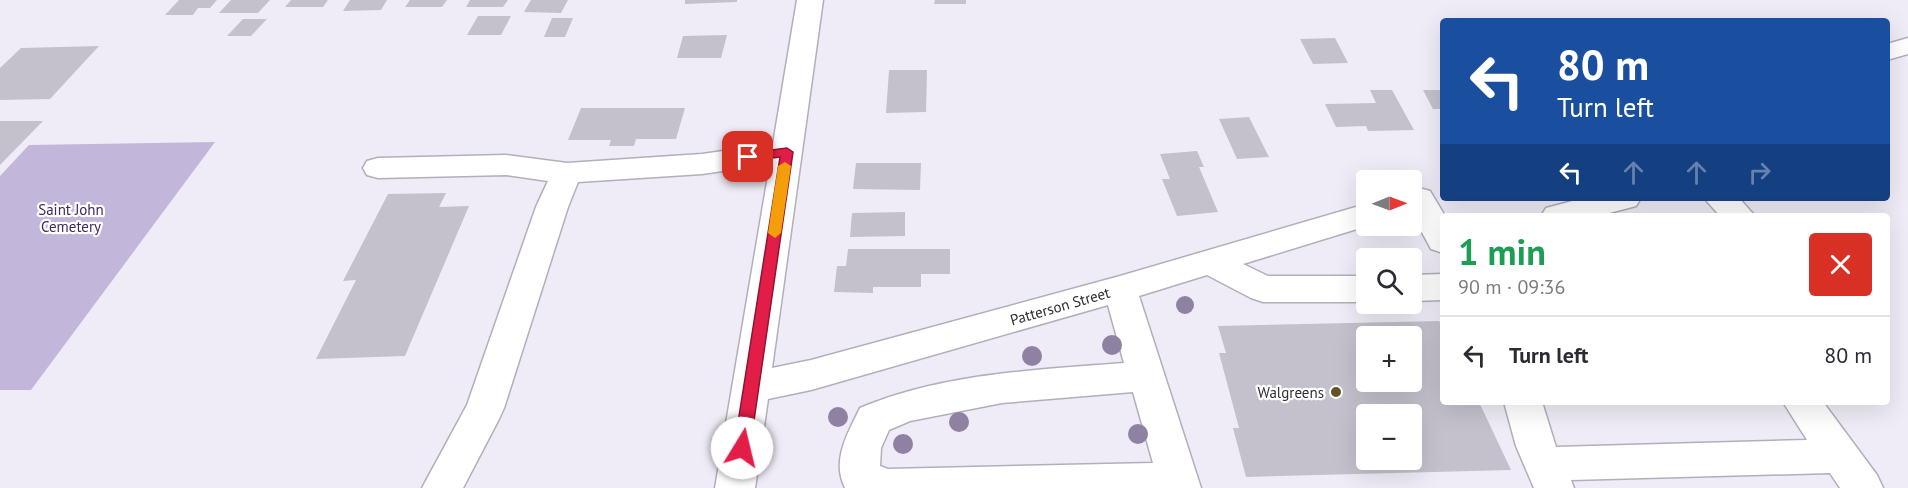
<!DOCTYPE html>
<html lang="en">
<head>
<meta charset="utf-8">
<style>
  :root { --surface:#fff; --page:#f2f2f3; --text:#2b2b33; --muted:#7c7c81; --line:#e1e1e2 }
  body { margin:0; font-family:"PT Sans",sans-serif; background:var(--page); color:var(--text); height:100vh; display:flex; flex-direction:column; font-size:22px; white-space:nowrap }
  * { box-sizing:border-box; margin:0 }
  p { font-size:20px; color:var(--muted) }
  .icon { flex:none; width:33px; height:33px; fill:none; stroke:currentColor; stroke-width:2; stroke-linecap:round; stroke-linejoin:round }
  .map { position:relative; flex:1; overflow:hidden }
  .details { position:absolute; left:1440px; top:213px; width:450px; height:192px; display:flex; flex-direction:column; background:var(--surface); border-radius:6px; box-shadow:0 6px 24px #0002 }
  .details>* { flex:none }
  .top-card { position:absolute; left:1440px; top:18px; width:450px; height:183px; border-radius:6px; box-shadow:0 6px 24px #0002; background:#1a4fa0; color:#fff; overflow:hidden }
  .needle { width:39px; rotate:89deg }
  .tools { position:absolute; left:1356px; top:170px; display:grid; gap:12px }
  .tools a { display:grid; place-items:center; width:66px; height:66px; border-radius:6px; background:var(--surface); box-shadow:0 6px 24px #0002; font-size:30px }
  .pin { position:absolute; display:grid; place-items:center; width:51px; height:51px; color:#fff; margin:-26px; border-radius:12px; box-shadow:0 3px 9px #0006 }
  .me { position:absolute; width:66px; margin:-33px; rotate:9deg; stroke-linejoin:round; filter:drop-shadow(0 0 4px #0008) }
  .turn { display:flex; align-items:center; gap:21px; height:126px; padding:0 18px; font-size:27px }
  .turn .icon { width:78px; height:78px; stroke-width:2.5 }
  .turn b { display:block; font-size:42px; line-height:51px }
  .lanes { display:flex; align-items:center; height:57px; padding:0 18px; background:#0003; justify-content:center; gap:30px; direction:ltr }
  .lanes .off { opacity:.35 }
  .round { display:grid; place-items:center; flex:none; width:63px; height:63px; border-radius:6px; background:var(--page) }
  .summary { display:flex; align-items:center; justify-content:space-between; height:102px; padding:0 18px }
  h1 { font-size:36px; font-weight:700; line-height:45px; color:#1e9e55 }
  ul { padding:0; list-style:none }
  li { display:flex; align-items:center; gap:18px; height:78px; padding:0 18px; border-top:2px solid var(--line) }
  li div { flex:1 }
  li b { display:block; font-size:22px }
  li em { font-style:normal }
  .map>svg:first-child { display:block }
  .green { fill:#c2b6db }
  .building { fill:#c4c1cc; fill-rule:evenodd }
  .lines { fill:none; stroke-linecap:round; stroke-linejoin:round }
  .minor-casing { stroke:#b2afba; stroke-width:3 }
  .minor { fill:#fff; fill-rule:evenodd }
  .tree { fill:#8e81a2 }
  .route { fill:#e11d48; stroke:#92132f; stroke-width:1.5 }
  .slow { fill:#f59e0b }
  .poi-dot { fill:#665523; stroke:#fff; stroke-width:2 }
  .labels { text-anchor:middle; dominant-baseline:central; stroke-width:4.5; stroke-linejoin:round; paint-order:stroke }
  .park-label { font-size:15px; fill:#3e2a5c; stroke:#fff }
  .street-label { font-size:15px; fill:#2f2e32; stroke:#fff }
  .poi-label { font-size:15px; fill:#2f2e32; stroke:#fff; text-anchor:end }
</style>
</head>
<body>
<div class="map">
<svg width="1908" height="488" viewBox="0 0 1908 488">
  <rect width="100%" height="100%" fill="#f0ecf7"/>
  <!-- green -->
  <path class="green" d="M215 142 31 390H0V176L29 145Z"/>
  <!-- building -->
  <path class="building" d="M179 0H217L210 8H198L193 15H165Z
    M231 0H270L258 13H219Z
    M291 0H328L323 7H285Z
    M350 0H387L381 10 343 11Z
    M410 0H447L442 7H405Z
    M470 0H508L503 7H466Z
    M531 0H568L561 13 524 12Z
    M685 0H737V2L685 4Z
    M935 0H966V4H934Z
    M478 16H511L501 35H467Z
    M552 18H573L565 37H544Z
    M243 19H267L251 36H227Z
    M727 35 721 58H677L683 36Z
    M1335 38 1348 63 1313 64 1300 39Z
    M99 46 50 99 0 100V68L21 48Z
    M889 70H927L926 112 886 113Z
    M1370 90H1392L1414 130 1368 131 1366 126 1336 127 1325 104 1376 103Z
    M1423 90H1443V109H1433Z
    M581 108H685L676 139H636L634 146H609L611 140H568Z
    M1249 117 1269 157 1237 159 1219 119Z
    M0 121H43L0 165Z
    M1197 151 1204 167H1199L1218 212 1177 216 1162 179H1170L1160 154Z
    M856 163H921L920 190 853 189Z
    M446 193 439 207 469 206 405 356 316 359 356 280 343 281 388 194Z
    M905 212V236L850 237 852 213Z
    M848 249H950V274H921V287H873V293L834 292 837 266H846Z
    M1439 321 1443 328V402H1479L1511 470 1246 477 1233 428H1239L1219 353H1226L1218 326ZM1366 336H1412V381H1366ZM1366 414H1412V459H1366Z"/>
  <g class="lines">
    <defs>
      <path id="minor" d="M797 0H823L772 368 811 360 1120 276 1366 204V225H1370L1243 264 1268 276H1366V302H1263L1251 298 1207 275 1139 296 1201 488H845C831 460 848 433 860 408 943 373 1036 370 1124 363L1108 305 811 390 768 399 755 488H715L770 164 702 174 578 182 568 207 504 408 499 419 463 488H422L467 405 536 207 548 181 506 175 378 178 367 175 363 168 367 161 378 158 506 155 567 163 702 154 773 144ZM1133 392 1153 463 888 469 880 466 881 448 889 430 910 421 1002 403Z
        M1908 38V54L1887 60V44Z
        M1419 188 1430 191 1445 216 1443 253 1431 249 1412 214V190Z
        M1584 198H1641L1636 206 1598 216H1541L1546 208Z
        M1704 198H1739L1755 216H1720Z
        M1443 274V300L1412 301V275Z
        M1504 402H1542L1556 447 1807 440 1783 402H1823L1877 475 1883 488H1840L1830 473 1571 480 1574 488H1534L1516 446Z"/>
    </defs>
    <!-- minor casing -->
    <use href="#minor" class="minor-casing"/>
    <!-- minor -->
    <use href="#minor" class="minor"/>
  </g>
  <!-- trees -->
  <g class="tree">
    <circle cx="1185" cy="305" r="9"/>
    <circle cx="1112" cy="345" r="10"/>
    <circle cx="1032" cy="356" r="10"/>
    <circle cx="838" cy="417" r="10"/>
    <circle cx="959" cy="422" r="10"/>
    <circle cx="1138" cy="434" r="10"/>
    <circle cx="903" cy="444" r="10"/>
  </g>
  <!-- route -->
  <path class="route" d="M787 148 793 152 750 448 748 453 742 455 736 453 734 448 780 157 748 161 741 157 748 153Z"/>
  <!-- slow -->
  <path class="slow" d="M785 162 791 166 781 233 775 238 768 233 778 166Z"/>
  <!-- markers -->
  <circle class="poi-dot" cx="1336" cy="392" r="6"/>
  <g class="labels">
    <!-- park labels -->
    <g class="park-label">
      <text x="71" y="209">Saint John<tspan x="71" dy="17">Cemetery</tspan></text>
    </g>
    <!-- street labels -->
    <g class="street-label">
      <text transform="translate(1060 306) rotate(-16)">Patterson Street</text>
    </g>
    <!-- poi labels -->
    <g class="poi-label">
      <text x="1324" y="392">Walgreens</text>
    </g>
  </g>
</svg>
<div class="tools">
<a><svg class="needle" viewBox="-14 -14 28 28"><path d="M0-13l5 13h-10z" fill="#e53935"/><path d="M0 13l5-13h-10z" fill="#7c7c81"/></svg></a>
<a><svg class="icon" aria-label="search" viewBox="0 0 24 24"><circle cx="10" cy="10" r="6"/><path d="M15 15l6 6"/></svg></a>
<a>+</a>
<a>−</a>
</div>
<div class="pin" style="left:748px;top:157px;background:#d93025"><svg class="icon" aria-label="arrive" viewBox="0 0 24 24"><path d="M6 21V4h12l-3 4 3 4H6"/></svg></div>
<svg class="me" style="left:742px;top:448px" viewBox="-20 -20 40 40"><circle r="19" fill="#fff"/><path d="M0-13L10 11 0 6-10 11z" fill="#e11d48"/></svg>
<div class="top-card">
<div class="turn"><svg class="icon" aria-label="left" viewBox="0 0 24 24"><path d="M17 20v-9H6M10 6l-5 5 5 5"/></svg><div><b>80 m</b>Turn left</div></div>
<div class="lanes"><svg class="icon" aria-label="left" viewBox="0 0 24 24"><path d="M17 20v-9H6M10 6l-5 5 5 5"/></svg><svg class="icon off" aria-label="ahead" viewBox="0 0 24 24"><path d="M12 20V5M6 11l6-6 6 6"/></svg><svg class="icon off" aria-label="ahead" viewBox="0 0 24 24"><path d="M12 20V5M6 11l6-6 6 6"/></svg><svg class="icon off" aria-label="right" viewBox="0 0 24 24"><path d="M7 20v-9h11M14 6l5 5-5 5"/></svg></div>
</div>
<section class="details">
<div class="summary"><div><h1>1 min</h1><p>90 m · 09:36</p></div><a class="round" style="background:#d93025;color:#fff"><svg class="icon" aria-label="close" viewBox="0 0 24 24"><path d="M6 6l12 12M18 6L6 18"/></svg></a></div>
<ul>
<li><svg class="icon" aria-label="left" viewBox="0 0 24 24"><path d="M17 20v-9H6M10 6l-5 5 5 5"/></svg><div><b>Turn left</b></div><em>80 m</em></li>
</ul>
</section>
</div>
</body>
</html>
